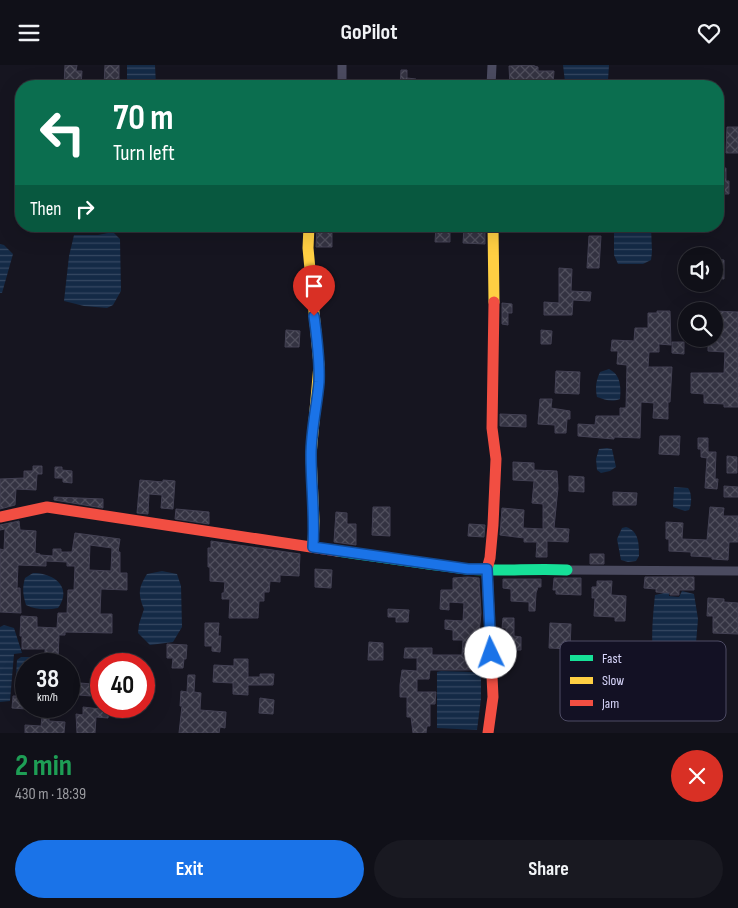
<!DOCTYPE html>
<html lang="en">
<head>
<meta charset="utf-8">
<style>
  :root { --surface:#101018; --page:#191921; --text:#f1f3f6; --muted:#9c9da2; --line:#303037; --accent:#1a73e8 }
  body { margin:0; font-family:"Sofia Sans Condensed",sans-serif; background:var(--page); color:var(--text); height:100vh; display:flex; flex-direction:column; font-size:19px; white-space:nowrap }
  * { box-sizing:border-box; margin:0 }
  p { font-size:16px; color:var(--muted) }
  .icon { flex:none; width:28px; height:28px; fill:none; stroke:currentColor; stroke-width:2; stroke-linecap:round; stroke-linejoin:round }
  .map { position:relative; height:668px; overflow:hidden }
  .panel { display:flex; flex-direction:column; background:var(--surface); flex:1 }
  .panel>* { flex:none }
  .top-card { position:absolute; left:15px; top:15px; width:709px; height:152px; border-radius:20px; box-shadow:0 5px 20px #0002,0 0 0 1px var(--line); background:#0b6e4f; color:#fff; overflow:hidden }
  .fabs { position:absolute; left:678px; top:182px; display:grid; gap:10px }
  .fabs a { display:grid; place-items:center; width:45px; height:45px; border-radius:50%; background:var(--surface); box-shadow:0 5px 20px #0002,0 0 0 1px var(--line); font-size:25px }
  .speed { position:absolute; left:15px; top:588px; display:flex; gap:10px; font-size:25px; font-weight:700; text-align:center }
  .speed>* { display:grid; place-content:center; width:65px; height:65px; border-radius:50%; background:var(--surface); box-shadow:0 5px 20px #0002,0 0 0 1px var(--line); line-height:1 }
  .speed small { font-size:12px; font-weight:400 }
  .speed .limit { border:8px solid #d22; background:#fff; color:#111 }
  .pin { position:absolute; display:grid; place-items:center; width:42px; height:42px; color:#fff; margin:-51px -21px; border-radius:50% 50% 50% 0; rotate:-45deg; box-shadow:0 0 5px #0007 }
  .pin .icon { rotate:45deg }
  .me { position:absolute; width:55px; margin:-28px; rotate:357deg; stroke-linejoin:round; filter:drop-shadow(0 0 4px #0008) }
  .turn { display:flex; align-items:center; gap:18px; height:105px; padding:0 15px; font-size:22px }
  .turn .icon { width:65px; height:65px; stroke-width:2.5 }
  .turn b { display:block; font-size:35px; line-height:42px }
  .then { display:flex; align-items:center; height:48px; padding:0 15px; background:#0003; gap:10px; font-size:19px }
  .round { display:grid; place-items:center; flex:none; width:52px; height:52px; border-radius:26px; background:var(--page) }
  .head { display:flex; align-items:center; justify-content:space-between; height:85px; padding:0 15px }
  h1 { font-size:30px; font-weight:700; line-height:38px; color:#1e9e55 }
  .cta { display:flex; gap:10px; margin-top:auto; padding:10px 15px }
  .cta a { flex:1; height:58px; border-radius:30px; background:var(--accent); color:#fff; font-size:20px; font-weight:700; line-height:58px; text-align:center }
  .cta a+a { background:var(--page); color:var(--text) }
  header { display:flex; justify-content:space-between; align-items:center; height:65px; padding:0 15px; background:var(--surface); font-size:22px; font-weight:700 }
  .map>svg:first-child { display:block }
  .water { fill:url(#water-rules) }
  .building { fill:url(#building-cross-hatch); stroke:#434153; fill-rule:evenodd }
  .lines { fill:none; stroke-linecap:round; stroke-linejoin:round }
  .street { stroke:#4b4b60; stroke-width:9 }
  .fast { stroke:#16e098; stroke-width:11 }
  .slow { stroke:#ffcf43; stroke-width:11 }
  .jam { stroke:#f24e42; stroke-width:11 }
  .route-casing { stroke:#114b97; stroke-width:12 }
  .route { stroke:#1a73e8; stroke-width:9 }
  .key { fill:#131124; stroke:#4e4c65; stroke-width:1 }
  .key-label { font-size:14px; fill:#d9d7fc }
</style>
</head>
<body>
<header><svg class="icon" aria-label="menu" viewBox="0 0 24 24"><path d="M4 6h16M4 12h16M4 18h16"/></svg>GoPilot<svg class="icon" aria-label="heart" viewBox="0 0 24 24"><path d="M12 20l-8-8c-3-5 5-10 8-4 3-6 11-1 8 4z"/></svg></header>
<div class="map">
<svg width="738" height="668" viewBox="0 0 738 668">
  <defs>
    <pattern id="water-rules" width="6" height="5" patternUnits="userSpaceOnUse" patternTransform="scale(1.25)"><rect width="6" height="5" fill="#142a46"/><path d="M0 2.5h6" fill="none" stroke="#364862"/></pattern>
    <pattern id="building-cross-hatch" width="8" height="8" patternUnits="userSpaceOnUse" patternTransform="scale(1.25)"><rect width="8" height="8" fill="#343342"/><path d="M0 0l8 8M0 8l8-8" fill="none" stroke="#51505e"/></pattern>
  </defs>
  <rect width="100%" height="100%" fill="#161520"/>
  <!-- water -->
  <path class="water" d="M127 0H155L156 21H127Z
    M563 0H609L608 15 597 19 569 21 565 17Z
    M614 161H651L652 187 651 195 643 199H618L614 190Z
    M113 167 120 174 121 226 113 240 107 243 84 241 64 236 69 191 74 170H98Z
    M0 179 4 180 13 189 2 228H0Z
    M609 304C621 310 621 322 620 334 612 337 605 335 597 332 595 322 596 316 600 307Z
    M607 383 612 384 616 402 610 406 601 408 597 405 596 394 599 384Z
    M674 422 688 423C692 428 692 439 689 445L685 446 673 442Z
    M626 462C639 466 639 479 639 491L636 496 628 497 621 495 617 474 622 463Z
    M162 506 177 509 181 521 182 562 173 577 150 580 138 568 139 559 144 544C138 530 138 523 147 509Z
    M33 508C54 508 73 522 58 543 47 545 36 545 26 540 23 530 22 524 25 513Z
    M682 526 694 529 698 554 695 590C686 595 663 595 653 590 651 570 653 549 655 530L669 527V531L679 532Z
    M4 560 14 563 22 588 14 589 10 636 0 637V562Z
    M21 592H39L42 594V599H26V630L15 628 17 595Z
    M441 606 474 607 481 609V634L477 665 437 663V607Z"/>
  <!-- building -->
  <path class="building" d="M65 0H77L76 6H82L81 21H64Z
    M105 0H119V15H116V21H104Z
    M534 0V1L538 2V6H554L553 20 510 21 509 1Z
    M401 5H407V13L416 14V21H400Z
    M727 62H738V88H726Z
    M718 103H726V116H729V129H718Z
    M436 161H450V177H435Z
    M317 163 332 164V182H316Z
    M464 163 485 164V179L463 178Z
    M589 171H601L599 203H587Z
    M714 194 724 195V214L714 213Z
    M559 203 572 204 571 226 591 227 590 236 573 235 572 250H544V237L559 238Z
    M502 238 512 239V248H508V260L502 259Z
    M657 246H670L671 280 659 279V287H649L648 302H672L670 337H668V354L653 353 654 338 641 337 640 373 614 372V374L578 371V359L595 360 596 351H620V343H626L627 300 617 299 618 286H611L612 275 634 276 635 263H648V248H657Z
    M714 246 738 247V342H724V339L704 338V329L691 328V308H724L725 287 708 286V275H714Z
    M286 265 300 266 299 282H285Z
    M541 265 552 266 551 279H541Z
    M672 277H684V289L672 288Z
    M556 306 580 307 579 329 555 328Z
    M540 334H552L551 343 570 346V354H567L566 368H555V360L538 359Z
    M500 349 526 350V362L500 361Z
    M660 371H680L679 390 659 389Z
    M698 373H708V387H716L715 414H718L717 424 705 423 707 393 701 392V384H698Z
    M727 391 737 392V408H727Z
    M513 397 534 398V405L557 406 558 423 554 463 569 464 568 477 547 476V492H536L537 477H524V473L500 470 502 443 524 445 523 463 543 464V439L532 438 534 416 513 415Z
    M33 401H42V409H37L36 425 16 424 15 440 0 444V414L24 413V406H33Z
    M55 402H62V405L72 406V418L63 417V413H55Z
    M569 411 584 412V427L569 426Z
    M140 415 163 417V415L175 416 173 444 161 443 162 430 149 429 148 449 137 448Z
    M724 421 738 422V432H724Z
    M613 427 637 428 636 440H613Z
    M54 432 103 434V443L54 435Z
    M373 442H390V471L372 470Z
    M710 442 724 443 723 451H738V477H729L728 495 712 494V492L691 491V487L669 486V474H666V457L683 458 682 474 707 475Z
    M176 444 209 447V459L175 454Z
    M336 447 347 448V459H356V480L334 477Z
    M19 456 20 465 36 466 35 488 40 489V490L53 491V484H61V487H72L75 468 120 474 118 487H120V508H127V525L101 524 100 549H112V568L65 567V570H59L58 595H45V584H22V571H20L21 551 37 552V562L57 563 58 548H67L68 525H74L75 501H67V497L46 496V501L18 500 17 523H20L21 548 0 547V484L4 485 5 464 0 465V460ZM90 480 112 483 111 506 89 505Z
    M469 459 485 460 484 472 468 471Z
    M211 476 300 489 299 511 280 510V517L270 516 269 527H264V536H259L258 553H229L230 534H222V528H224L225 517 210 516V502H208V483H211Z
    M590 489H604V499H590Z
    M315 504 332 505 331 523 315 522Z
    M468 512 479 513 481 548 479 570H482V585H474V605H430L429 614H417V627H436L435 639H430V661H427L426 668H413L411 652H407V632H400V620L402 605 417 606V593H404L405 583H432V590H462L463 575H453V565L445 564V555L463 556 464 538 449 537V545L440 544 441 525H453V513Z
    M645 512H694V525H679V530H670V528L656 527V524L644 523Z
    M554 513H581V530L556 529V525H553Z
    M503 514H541V522H538L536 528 535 546H529V537L511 536V524L503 523Z
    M597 516H612L611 530 626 531 625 556H615V552L594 551 595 533H592V522H597Z
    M708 533 724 534V537L738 538V569L713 568V551H707Z
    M388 544 409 545 408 557H396V552H388Z
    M503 553H514V571L521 572V585H505L506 563H502Z
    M205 558H219L218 571H221L220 587 212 586V581H205Z
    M550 558 571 559 570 584 549 583Z
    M369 577 383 578V595H368Z
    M167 579 187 580 186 594H184L183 603H172L173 593H167Z
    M234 594H248V612H260V609H274L273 620H248V630L233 629V618L213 617 214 600 234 601Z
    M188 610H195L194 627 201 628 200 645 226 647 225 663 220 662 219 668H179L182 641H180L181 626 187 627Z
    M80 618 92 619 91 631 79 630Z
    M13 631H26V644L12 643Z
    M260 633 274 635 273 649 259 648Z
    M83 642 109 645 108 653 96 652 95 668H77L76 649 83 650Z
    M42 652 49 653V656L65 657 64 668H25V660L41 661Z"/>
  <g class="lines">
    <!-- street -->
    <path class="street" d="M342 0V21
      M491 21 492 0
      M567 505 738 506"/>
    <!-- fast -->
    <path class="fast" d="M337 486C380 492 424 499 467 504 500 507 534 503 567 505"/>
    <!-- slow -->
    <path class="slow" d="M309 161 308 183 319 300 311 390 314 456 313 482
      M493 161 494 237"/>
    <!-- jam -->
    <path class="jam" d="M0 452 47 442 337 486
      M488 668 493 632 487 504 490 493 493 460 496 394 492 363 494 237"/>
  </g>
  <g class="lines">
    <defs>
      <path id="route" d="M314 251C317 273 320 295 319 317 317 341 311 365 311 390 311 421 315 451 313 482L468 504H487L491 588"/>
    </defs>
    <!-- route casing -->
    <use href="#route" class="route-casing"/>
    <!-- route -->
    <use href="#route" class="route"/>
  </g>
  <!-- legend -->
  <rect x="560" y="576" width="166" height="80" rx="8" class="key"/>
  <rect x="570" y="590" width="23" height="6" fill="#16e098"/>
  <rect x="570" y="612" width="23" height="7" fill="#ffcf43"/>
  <rect x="570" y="635" width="23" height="6" fill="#f24e42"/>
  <g class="key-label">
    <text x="602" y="598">Fast</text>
    <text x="602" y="620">Slow</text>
    <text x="602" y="643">Jam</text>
  </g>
</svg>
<div class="fabs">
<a><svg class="icon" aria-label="sound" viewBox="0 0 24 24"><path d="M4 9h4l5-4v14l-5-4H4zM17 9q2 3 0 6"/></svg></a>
<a><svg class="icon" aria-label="search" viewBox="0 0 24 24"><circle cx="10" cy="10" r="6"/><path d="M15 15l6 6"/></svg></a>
</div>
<div class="speed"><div>38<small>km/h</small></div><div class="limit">40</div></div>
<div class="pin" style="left:314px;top:251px;background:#d93025"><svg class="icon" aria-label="arrive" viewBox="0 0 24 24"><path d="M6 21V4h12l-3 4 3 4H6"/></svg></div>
<svg class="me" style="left:491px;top:588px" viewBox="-20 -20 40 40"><circle r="19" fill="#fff"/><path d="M0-13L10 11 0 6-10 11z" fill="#1a73e8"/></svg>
<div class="top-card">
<div class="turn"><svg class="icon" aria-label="left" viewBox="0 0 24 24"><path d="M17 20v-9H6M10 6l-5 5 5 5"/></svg><div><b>70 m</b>Turn left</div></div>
<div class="then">Then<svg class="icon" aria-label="right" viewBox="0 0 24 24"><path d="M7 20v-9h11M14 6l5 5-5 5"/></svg></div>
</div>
</div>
<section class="panel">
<div class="head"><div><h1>2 min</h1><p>430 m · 18:39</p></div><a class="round" style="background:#d93025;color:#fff"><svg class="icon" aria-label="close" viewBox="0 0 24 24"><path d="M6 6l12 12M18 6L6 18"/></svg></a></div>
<div class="cta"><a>Exit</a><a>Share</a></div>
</section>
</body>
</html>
